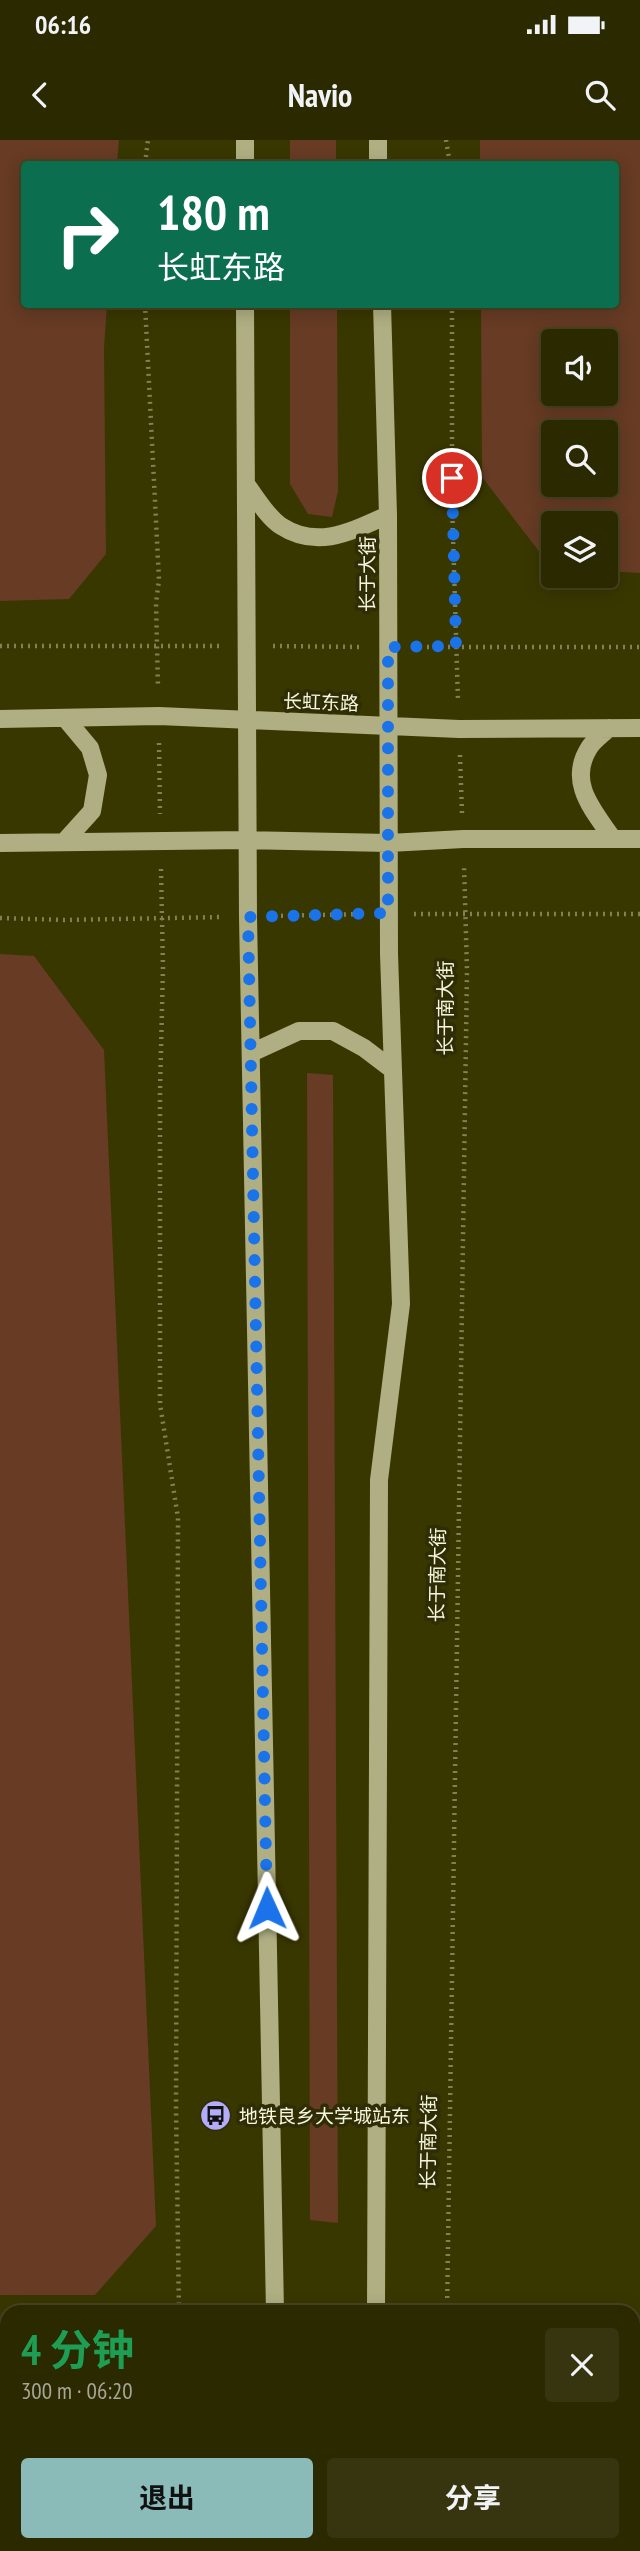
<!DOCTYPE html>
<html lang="zh">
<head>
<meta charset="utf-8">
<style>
  :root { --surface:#2b2900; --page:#37350f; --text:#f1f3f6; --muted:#a6a699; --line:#474522; --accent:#8bbbb9 }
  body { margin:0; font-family:"PT Sans Narrow","Noto Sans SC",sans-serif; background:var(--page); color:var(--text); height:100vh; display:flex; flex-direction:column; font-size:26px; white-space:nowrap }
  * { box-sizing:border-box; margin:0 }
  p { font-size:23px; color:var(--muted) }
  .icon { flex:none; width:38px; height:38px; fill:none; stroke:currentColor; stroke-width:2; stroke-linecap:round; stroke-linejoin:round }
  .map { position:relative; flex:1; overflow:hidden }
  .sheet { position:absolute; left:0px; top:2165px; width:640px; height:247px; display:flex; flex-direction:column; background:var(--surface); border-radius:21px 21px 0 0; box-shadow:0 4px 18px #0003,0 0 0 2px var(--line) }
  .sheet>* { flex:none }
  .banner { position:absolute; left:21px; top:21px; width:598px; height:147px; border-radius:7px; box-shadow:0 4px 18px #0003,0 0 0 2px var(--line); background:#0b6e4f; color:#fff; overflow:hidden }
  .tools { position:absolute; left:541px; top:189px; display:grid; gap:14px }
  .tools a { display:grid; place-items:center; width:77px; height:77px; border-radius:7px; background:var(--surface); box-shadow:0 4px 18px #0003,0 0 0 2px var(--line); font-size:35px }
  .pin { position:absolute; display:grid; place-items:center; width:60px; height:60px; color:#fff; margin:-30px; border:4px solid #fff; border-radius:50%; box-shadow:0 2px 7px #0007 }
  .me { position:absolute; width:77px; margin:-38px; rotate:359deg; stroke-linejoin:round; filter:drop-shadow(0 0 5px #0008) }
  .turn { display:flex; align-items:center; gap:24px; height:147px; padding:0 21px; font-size:32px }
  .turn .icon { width:91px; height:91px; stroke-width:2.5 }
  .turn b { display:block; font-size:49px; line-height:60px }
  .round { display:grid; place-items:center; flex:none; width:74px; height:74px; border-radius:7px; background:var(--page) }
  .headline { display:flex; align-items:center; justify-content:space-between; height:119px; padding:0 21px }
  h1 { font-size:42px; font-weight:700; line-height:52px; color:#1e9e55 }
  .primary-button { display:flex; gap:14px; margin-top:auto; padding:14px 21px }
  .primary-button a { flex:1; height:80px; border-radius:7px; background:var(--accent); color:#111; font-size:28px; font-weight:700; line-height:80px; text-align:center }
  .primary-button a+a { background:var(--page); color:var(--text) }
  .status { display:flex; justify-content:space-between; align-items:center; height:49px; padding:0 35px; background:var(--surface); direction:ltr }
  .status svg { height:19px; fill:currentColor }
  header { display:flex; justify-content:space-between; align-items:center; height:91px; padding:0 21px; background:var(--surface); font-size:32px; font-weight:700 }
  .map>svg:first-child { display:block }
  .green { fill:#673b24; fill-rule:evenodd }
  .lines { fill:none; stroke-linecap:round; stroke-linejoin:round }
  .path { stroke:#828155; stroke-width:4.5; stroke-dasharray:2 5; stroke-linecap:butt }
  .tertiary { stroke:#72735d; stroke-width:18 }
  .primary { stroke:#afaf83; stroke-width:18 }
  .route { stroke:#1a73e8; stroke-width:12; stroke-dasharray:0 21.6 }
  .labels { text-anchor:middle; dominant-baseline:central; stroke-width:7; stroke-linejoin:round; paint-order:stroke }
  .street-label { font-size:19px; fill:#f5f6db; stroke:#2e2d05 }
  .poi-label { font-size:19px; fill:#f5f6db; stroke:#2e2d05; text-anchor:start }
</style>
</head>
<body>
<div class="status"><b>06:16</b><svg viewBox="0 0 49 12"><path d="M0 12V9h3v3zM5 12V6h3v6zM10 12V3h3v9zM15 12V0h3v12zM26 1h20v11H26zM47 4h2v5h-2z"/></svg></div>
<header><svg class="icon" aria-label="back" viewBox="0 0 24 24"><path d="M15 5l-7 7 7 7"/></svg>Navio<svg class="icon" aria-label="search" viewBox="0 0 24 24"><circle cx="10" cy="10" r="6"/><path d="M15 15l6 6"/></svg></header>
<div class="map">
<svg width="640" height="2411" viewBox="0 0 640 2411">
  <rect width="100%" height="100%" fill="#393700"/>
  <!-- green -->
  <path class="green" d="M0 0H119L117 24H24V164L107 165 104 208 106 414 69 459 0 461Z
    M290 0H336V24H290Z
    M480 0H640V433L606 431V383H553L551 427 482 337 481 165 616 164V24H480ZM606 201V254H553V201ZM553 292H606V345H553Z
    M290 165H337L338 351 332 377 308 374 290 344Z
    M0 814 34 816 104 910 156 2086 95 2155H0Z
    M307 933 333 935 338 2083 310 2080Z
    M0 2290H7V2404L136 2405V2411H0Z"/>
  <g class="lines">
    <!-- path -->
    <path class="path" d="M446 0 450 24
      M145 24 148 0
      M145 164 159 440 156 463 158 548
      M452 164V363L458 561
      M0 506H219
      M273 506 363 507
      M413 507H640
      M159 603 160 674
      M460 615 462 673
      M161 729 163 828 160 951V1264L178 1378 176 1966 179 2172
      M414 774H640
      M274 776 363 774
      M0 778 64 780 223 777
      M447 2172 467 831 464 724
      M176 2411V2404
      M443 2411V2404"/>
    <!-- tertiary -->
    <path class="tertiary" d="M634 2208H640
      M0 2216H7"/>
    <!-- primary -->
    <path class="primary" d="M245 0V24
      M378 0V24
      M245 164 248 777 275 2172
      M246 344C256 357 267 377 281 386 318 410 352 391 388 375
      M0 579 159 576 459 589 640 588
      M609 588C603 594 593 601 589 608 567 643 594 671 613 699
      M64 702 92 671 98 635 90 608 65 578
      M0 703 247 700 389 703 463 699H640
      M251 913 299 891H333L364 908 393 930
      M376 2172 379 1340 401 1164 389 814 388 375 382 164
      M274 2411V2404
      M376 2411V2404"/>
  </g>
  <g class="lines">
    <!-- route -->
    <path class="route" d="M267 1768 248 777 388 773V507L456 506 452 338"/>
  </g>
  <!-- icons -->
  <defs>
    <symbol id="bus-disc" viewBox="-11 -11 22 22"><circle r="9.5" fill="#b3acf9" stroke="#2e2d05"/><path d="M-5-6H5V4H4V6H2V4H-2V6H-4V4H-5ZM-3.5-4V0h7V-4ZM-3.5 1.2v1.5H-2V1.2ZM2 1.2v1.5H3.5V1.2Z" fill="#111"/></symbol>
  </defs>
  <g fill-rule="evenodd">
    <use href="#bus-disc" x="198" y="1958" width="35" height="35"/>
  </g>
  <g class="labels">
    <!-- street labels -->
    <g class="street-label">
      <text transform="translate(367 434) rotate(-90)">长于大街</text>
      <text transform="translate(321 562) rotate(2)">长虹东路</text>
      <text transform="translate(445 868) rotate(-90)">长于南大街</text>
      <text transform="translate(437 1435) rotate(-89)">长于南大街</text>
      <text transform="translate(428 2002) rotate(-89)">长于南大街</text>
    </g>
    <!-- poi labels -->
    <g class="poi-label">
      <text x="239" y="1976">地铁良乡大学城站东</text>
    </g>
  </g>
</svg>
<div class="tools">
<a><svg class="icon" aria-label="sound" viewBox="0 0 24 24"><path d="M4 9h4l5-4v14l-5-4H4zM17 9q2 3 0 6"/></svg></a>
<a><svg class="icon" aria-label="search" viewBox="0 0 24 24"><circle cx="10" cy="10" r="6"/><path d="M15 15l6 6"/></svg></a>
<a><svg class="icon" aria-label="layers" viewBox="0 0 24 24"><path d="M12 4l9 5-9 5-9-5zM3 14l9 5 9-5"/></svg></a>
</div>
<div class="pin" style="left:452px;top:338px;background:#d93025"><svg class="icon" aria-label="arrive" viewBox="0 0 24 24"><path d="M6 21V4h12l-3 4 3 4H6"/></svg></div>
<svg class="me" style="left:267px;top:1768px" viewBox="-20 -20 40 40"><path d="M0-17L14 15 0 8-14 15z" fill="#1a73e8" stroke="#fff" stroke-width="4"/></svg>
<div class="banner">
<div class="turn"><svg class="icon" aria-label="right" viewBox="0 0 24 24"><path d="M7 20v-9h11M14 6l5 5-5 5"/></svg><div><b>180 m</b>长虹东路</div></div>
</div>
<section class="sheet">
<div class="headline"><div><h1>4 分钟</h1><p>300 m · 06:20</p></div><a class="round"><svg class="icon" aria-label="close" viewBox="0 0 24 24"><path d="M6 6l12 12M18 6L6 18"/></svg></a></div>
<div class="primary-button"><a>退出</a><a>分享</a></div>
</section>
</div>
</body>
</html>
